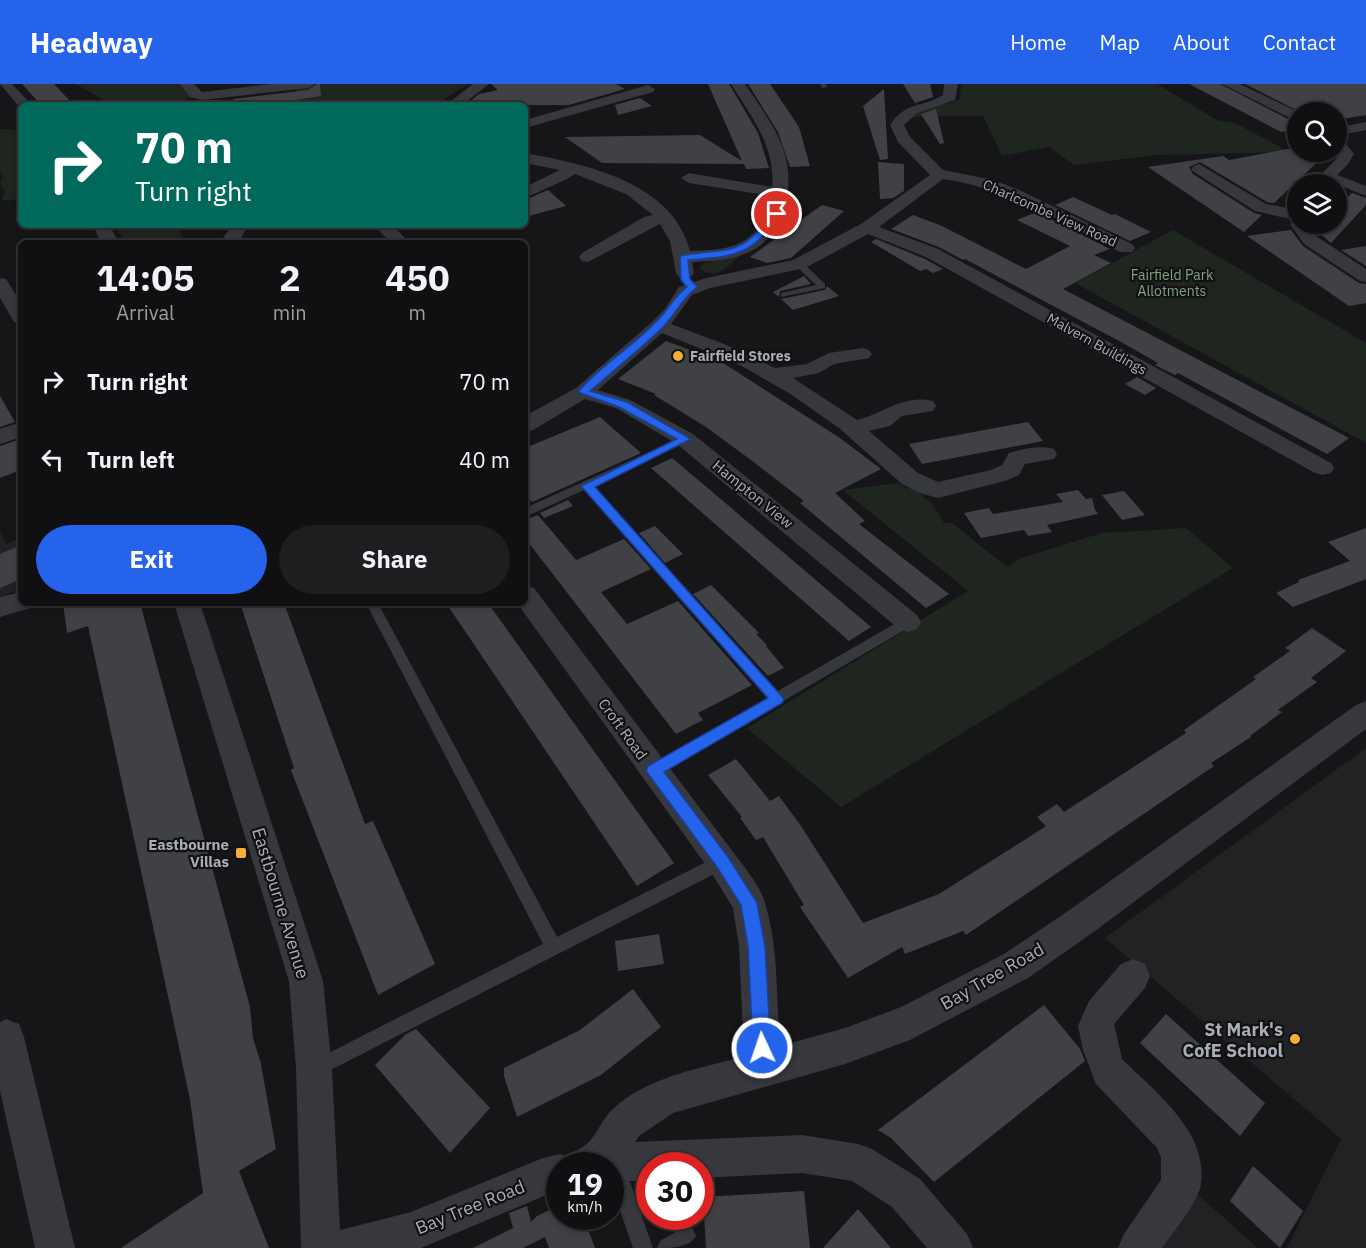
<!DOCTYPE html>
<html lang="en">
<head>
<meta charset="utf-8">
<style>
  :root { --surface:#101012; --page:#1e1e20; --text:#f1f3f6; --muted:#9c9d9f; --line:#303032; --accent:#2563eb }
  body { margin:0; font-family:"IBM Plex Sans",sans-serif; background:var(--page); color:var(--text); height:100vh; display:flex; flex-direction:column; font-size:22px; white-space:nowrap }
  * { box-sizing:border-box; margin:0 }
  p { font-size:20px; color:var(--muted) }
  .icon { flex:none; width:33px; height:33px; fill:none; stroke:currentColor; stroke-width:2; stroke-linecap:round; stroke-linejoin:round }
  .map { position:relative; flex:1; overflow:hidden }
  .drawer { position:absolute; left:18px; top:156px; width:510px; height:366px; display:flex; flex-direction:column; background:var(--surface); border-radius:9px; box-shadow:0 3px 9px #0003,0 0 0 2px var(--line) }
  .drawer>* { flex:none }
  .guide { position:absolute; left:18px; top:18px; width:510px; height:126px; border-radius:9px; box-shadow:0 3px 9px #0003,0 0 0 2px var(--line); background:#00695c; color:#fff; overflow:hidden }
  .buttons { position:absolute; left:1287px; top:18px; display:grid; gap:12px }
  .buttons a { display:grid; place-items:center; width:60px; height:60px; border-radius:50%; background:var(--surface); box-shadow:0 3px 9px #0003,0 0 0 2px var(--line); font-size:30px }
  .speed { position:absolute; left:546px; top:1068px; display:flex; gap:12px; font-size:30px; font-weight:700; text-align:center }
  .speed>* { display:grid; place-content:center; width:78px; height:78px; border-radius:50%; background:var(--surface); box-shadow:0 3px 9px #0003,0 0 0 2px var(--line); line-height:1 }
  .speed small { font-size:15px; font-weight:400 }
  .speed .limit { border:9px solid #d22; background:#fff; color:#111 }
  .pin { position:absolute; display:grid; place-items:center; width:51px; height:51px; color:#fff; margin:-26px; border:3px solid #fff; border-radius:50%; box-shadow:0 2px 6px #0007 }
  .me { position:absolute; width:66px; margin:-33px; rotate:357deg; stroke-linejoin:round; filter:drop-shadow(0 0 4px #0008) }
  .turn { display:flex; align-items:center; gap:21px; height:126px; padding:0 18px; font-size:27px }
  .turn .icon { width:78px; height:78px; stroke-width:2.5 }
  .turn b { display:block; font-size:42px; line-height:51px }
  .eta { display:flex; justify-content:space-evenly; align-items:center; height:102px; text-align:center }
  .eta b { font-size:36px; font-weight:700; line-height:42px }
  .primary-button { display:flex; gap:12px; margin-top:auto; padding:12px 18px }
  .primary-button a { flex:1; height:69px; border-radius:36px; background:var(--accent); color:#fff; font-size:24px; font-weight:700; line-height:69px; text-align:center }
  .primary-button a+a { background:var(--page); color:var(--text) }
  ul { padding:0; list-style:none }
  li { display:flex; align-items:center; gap:18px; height:78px; padding:0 18px }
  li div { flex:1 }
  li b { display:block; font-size:22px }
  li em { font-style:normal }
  header { display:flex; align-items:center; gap:36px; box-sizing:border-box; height:84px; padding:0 30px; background:var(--accent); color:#fff }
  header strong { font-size:28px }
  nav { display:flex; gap:33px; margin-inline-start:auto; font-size:21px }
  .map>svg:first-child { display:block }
  .built { fill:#222225 }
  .green { fill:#1e261f }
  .building { fill:#404145 }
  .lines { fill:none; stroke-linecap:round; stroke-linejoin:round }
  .service { fill:#37383d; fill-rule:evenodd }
  .minor { fill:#37383d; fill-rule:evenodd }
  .route { fill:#2563eb; stroke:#184099; stroke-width:1.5 }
  .poi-dot { fill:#f2b134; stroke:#111113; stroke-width:2 }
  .labels { text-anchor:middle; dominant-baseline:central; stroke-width:4.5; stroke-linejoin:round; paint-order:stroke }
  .far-street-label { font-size:14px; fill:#a8adb8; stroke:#111113 }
  .far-park-label { font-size:14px; fill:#7fa381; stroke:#111113 }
  .far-poi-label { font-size:14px; font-weight:bold; fill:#a8adb8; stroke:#111113; text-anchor:start }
  .street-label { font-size:15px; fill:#a8adb8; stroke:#111113 }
  .poi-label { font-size:15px; font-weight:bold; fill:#a8adb8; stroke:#111113; text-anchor:end }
  .near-street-label { font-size:18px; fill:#a8adb8; stroke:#111113 }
  .near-poi-label { font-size:18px; font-weight:bold; fill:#a8adb8; stroke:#111113; text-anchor:end }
</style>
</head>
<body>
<header>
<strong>Headway</strong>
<nav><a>Home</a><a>Map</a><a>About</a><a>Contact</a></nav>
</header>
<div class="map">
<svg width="1366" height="1164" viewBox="0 0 1366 1164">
  <rect width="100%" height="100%" fill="#161618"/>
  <!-- built -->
  <path class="built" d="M0 448 6 460 21 454V509L16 511 14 507 0 513Z
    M1366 664V1164H1287L1341 1055 1105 854Z
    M1196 1109 1258 1164H1161Z"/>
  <!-- green -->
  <path class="green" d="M76 0H181L194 13 185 15 187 21H105L103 16Z
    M319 0H468L446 14 441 21H301L295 4Z
    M961 0H1157L1217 36 1235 39 1289 68 1157 71 1074 81 1049 63 1002 72 983 32 911 33C925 21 944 23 960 15Z
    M0 45 21 46V114L6 117 2 115 5 107 0 99 2 92 0 89Z
    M113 141H178L185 159H126Z
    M1173 146 1366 259V359L1075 199Z
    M734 172H740C728 182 716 197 700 185L702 180Z
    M898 399 907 405 911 402 934 422 944 439H952L1007 483 1021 474 1102 449 1186 444 1233 484 841 723 747 644 968 507 843 406Z"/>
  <!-- building -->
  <path class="building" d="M22 0H54L74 21H41Z
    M317 0H320L321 12 263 21H234L233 15 308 6Z
    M491 0H616L625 5 569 21H466L479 10 498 6Z
    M708 0H729L758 49 769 84 746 85 744 80 602 79 565 53 700 51 742 77Z
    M748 0H770L799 43 810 82 790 83 778 48Z
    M903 0H930L933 13 915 19Z
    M1189 0H1220L1298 40V45L1281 48Z
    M1245 0H1366V31L1336 36V28H1300Z
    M884 5 888 75 880 76 863 22Z
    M640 14 652 22 618 31 615 21Z
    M936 25 944 59 940 60 921 30Z
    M1298 63V68H1319L1325 71 1274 119 1267 118 1200 78 1189 83 1193 90 1254 129 1262 131 1244 148 1148 83 1223 72 1229 76Z
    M878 78 904 80V107L893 114 880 115Z
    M548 106 566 122 525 133V116Z
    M1352 109 1366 114V121L1331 159 1312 143 1323 140H1336V125Z
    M1073 113 1112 131 1115 130 1151 148 1130 157 1055 121Z
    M822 121 844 127 791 174 767 179 750 173Z
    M1037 128 1110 165 1094 171 1111 179 1063 205 1349 354 1327 370 1178 289 1175 291 1155 281 1158 279 1121 258 965 175 963 176 939 163 891 145 913 131 942 142 1026 185 1070 162 1017 136Z
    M1291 146 1303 162 1359 199 1366 200V219L1349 222 1247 152Z
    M876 155 925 175 943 185 933 189 926 185 920 187 871 158Z
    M1366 162V182L1341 166Z
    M804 192 811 200 780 207 779 213 773 208Z
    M827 202 839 212 793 226 781 215 825 206Z
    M666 257 720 277 840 354 881 385 835 409 865 437 859 440 949 510 926 524 800 419 804 417 751 376 706 343 654 311 656 310 618 295Z
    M1137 293 1156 304 1145 311 1125 300Z
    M0 312 15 338 0 343Z
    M600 333 641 369 532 418 525 410V364Z
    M1028 338 1043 357 922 380 909 360Z
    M21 355V386L0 394V362Z
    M672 374 716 411 871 543 849 557 651 384Z
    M1078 406 1086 415 1092 414 1095 426 1098 430 1047 441 1052 448 1028 452 1024 446 981 454 964 429 989 424 993 430 1063 418 1056 410Z
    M1124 407 1145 431 1122 436 1102 411Z
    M568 416 573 422 544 434 540 429Z
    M538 431 576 476 624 455 651 485 601 508 627 540 678 517 752 601 698 629 703 636 676 650 525 454V436Z
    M655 442 683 470 665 479 639 449Z
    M1366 444V495L1293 523 1276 509 1299 498 1298 496 1350 477 1328 458Z
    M21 461V495L0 504V470Z
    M711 501 759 549 756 550 767 561 766 562 784 584 768 592 693 510Z
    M63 519H140L250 923 253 954 261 980 276 1065 239 1087 269 1164H121L203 1109 190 1016 176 949 88 542 67 549Z
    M240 519H284L365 740 373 737 435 880 378 911 291 686 294 684Z
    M446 519H488L674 779 637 802Z
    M1312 544 1346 567 1311 594 1317 598 1278 626 1282 628 1250 652 1251 653 1211 679 1214 682 966 851 963 847 905 870 902 863 848 894 800 823 804 821 763 753 756 756 740 734 742 733 708 691 736 675 770 717 779 712 801 742 863 839 939 810 1026 755 1046 742 1037 733 1057 720 1064 728 1186 649 1184 646 1256 595 1253 593 1290 567 1285 564Z
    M659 850 664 880 618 887 615 857Z
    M633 905 661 943 601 991 517 1033 504 992V984L580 946Z
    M1044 921 1080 965 1085 977 934 1098 891 1054 878 1046Z
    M1166 930 1265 1019 1240 1052 1140 959Z
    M416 945 490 1024 450 1069 375 981 406 950Z
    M1253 1082 1303 1127 1280 1164 1230 1117Z
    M804 1107 810 1164H706L703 1113Z
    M560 1121V1132H583L595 1164H549L545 1153 523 1164H473L513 1144 509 1129 527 1122 531 1138 537 1132Z
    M858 1125 891 1164H823Z"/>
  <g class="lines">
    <!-- service -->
    <path class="service" d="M820 0H826L827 3 822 4Z
      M796 178H802L825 200V204L781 213V209L816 201 796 182Z
      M685 352 690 355 689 357 593 402 778 607 903 535 908 533 914 538 913 541 654 693 649 691 647 687 649 683 767 614 584 406 525 433V424Z
      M366 519H378L557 853 716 773 722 771 728 773 730 778 728 783 315 994 309 991 306 985 309 979 543 860Z
      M615 1072 622 1075 653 1164H633L610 1097V1082H606L608 1075Z
      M686 1142 693 1145 696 1152C689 1164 672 1164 657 1164L660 1157Z"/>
    <!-- minor -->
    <path class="minor" d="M0 0H12L32 21H21L20 24Z
      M180 0H194L202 8 272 0H315L308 4 202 16 190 13Z
      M473 0H489L462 21H446Z
      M731 0H745C759 21 776 43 784 67 796 106 784 157 742 171 726 177 709 177 692 178L694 189 691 193H679L676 189 670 157 660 140 588 178 582 177 579 173 582 169 644 133 653 131 626 110 575 90 565 96 525 114V103L560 86 525 79V69C585 80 673 98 690 167 735 166 760 160 772 112L689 99 681 94 689 89 772 103C776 63 751 32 731 0Z
      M944 0H958L955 16 917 29 904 41 910 53 943 86 993 96 1017 105 1132 160 1135 164 1132 168H1120C1063 139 1007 104 943 95L879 143 938 165 1331 379 1334 384 1331 389 1323 391 1315 389 926 173 868 150 805 184 710 204 692 211 671 240 724 260 775 284 807 280 829 269 862 264 869 266 872 270 869 274 834 280 819 289 793 294 857 336C883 330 903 310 933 317L936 322 933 327 902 332 890 342 869 347 918 389 938 398 991 386 1002 381 1009 369C1023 365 1040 361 1054 365L1057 370 1054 375 1025 380 1019 391 1005 397 938 414 920 409 902 400 839 344 789 309 738 280 662 249 598 306 630 316 693 350 917 531 921 538 917 545 908 548 899 545 677 360 616 324 585 315 533 346 525 348V332L576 304 652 238 665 225 679 203 706 194 793 176 861 140 930 91 898 58 890 41C906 17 922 24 943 11Z
      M1222 0H1240L1298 28V38Z
      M648 1 655 5 653 8 525 44V36Z
      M1366 38V46L1336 52V44Z
      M1336 53 1341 54 1354 70 1348 80 1337 91 1366 102V112L1336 100H1312L1336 75 1338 70Z
      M1199 80 1266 120 1298 126V140H1306L1316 152 1366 185V198L1360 197 1304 160 1290 140 1295 136 1255 127 1194 88 1191 85 1194 82Z
      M93 141H109L119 159H101Z
      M232 141H248L238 159H220Z
      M374 141H392L410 159H391Z
      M0 194 6 195 21 219V240L14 238 0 214Z
      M21 338V353L0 360V345Z
      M525 502 534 504 733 768C744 783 760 801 765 819 779 864 776 916 780 962L845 944 901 923 1004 870 1071 825 1356 621 1366 617V645L1095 847 1028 894 910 956 845 980 673 1029 639 1052 635 1058 802 1051 858 1060 872 1065 920 1095 967 1150 973 1164H927L892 1123 852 1097 802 1089 700 1094V1082H650V1096L610 1098V1082H560V1109L544 1112 421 1164H301L296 985 289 897 174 519H200L323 897 332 985 340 1146 411 1128 543 1074 560 1070 571 1074 573 1068C597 1059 596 1041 613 1025 648 992 700 985 744 972L739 862 733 824 711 788 517 519H525Z
      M21 508V519H33L30 524 0 533V513Z
      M1133 875 1145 880 1150 892 1145 904 1114 940 1122 975C1155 1008 1208 1047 1201 1100 1198 1119 1173 1148 1162 1164H1118L1124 1150 1161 1096V1074L1157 1064 1096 1000 1083 966 1078 942 1089 917 1121 880Z
      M6 935 19 940 24 953 75 1164H35L0 1007V938Z"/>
  </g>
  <!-- route -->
  <path class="route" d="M774 128 781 130C751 172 737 172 688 176L690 195 697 203 695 205C681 216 675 231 662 244 639 266 614 286 590 307L627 318 691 355 595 403 784 615 782 619 664 688 728 773 757 819 765 862 771 964 768 971 762 973 756 971 753 964 748 862 741 821 717 783 646 687 648 682 768 614 581 402 677 355 619 323 578 308C600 282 632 263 656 238 668 227 674 212 687 203L681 196 680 172C732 162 738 176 774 128Z"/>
  <!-- markers -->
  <g class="poi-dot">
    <circle cx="678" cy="272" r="6"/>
    <rect x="235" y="763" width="12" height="12" rx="3"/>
    <circle cx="1295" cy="955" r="6"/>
  </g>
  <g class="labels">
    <!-- far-street labels -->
    <g class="far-street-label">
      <text transform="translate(1050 129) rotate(24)">Charlcombe View Road</text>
      <text transform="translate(1097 260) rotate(29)">Malvern Buildings</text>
    </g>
    <!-- far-park labels -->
    <g class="far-park-label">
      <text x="1172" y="191">Fairfield Park<tspan x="1172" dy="16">Allotments</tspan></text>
    </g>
    <!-- far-poi labels -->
    <g class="far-poi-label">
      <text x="690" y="272">Fairfield Stores</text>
    </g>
    <!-- street labels -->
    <g class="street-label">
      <text transform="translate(753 410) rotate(39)">Hampton View</text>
      <text transform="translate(623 645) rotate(54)">Croft Road</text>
    </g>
    <!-- poi labels -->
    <g class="poi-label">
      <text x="229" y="760">Eastbourne<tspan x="229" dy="17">Villas</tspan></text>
    </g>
    <!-- near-street labels -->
    <g class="near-street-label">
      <text transform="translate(281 819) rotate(73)">Eastbourne Avenue</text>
      <text transform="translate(992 892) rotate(-30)">Bay Tree Road</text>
      <text transform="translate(470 1123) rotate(-22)">Bay Tree Road</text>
    </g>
    <!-- near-poi labels -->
    <g class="near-poi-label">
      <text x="1283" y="945">St Mark's<tspan x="1283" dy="21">CofE School</tspan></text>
    </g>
  </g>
</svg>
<div class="buttons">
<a><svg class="icon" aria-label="search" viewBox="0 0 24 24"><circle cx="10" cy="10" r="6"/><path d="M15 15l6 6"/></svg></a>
<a><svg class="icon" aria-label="layers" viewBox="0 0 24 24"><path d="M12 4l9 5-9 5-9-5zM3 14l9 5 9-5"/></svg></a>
</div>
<div class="speed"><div>19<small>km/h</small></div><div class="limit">30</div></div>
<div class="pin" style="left:777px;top:130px;background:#d93025"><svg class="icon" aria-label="arrive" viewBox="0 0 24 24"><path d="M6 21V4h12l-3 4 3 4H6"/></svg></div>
<svg class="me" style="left:762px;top:964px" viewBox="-20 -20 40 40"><circle r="17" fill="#2563eb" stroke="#fff" stroke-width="3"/><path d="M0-11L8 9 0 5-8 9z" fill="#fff"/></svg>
<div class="guide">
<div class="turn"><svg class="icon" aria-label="right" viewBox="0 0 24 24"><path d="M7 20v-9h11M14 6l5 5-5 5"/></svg><div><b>70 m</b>Turn right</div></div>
</div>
<section class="drawer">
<div class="eta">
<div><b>14:05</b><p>Arrival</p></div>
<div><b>2</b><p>min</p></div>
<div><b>450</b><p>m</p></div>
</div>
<ul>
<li><svg class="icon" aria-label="right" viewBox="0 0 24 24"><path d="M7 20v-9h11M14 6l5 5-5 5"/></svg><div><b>Turn right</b></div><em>70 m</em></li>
<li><svg class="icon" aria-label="left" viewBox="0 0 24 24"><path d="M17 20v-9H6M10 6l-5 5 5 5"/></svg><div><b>Turn left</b></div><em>40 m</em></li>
</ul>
<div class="primary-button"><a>Exit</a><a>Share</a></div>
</section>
</div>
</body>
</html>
